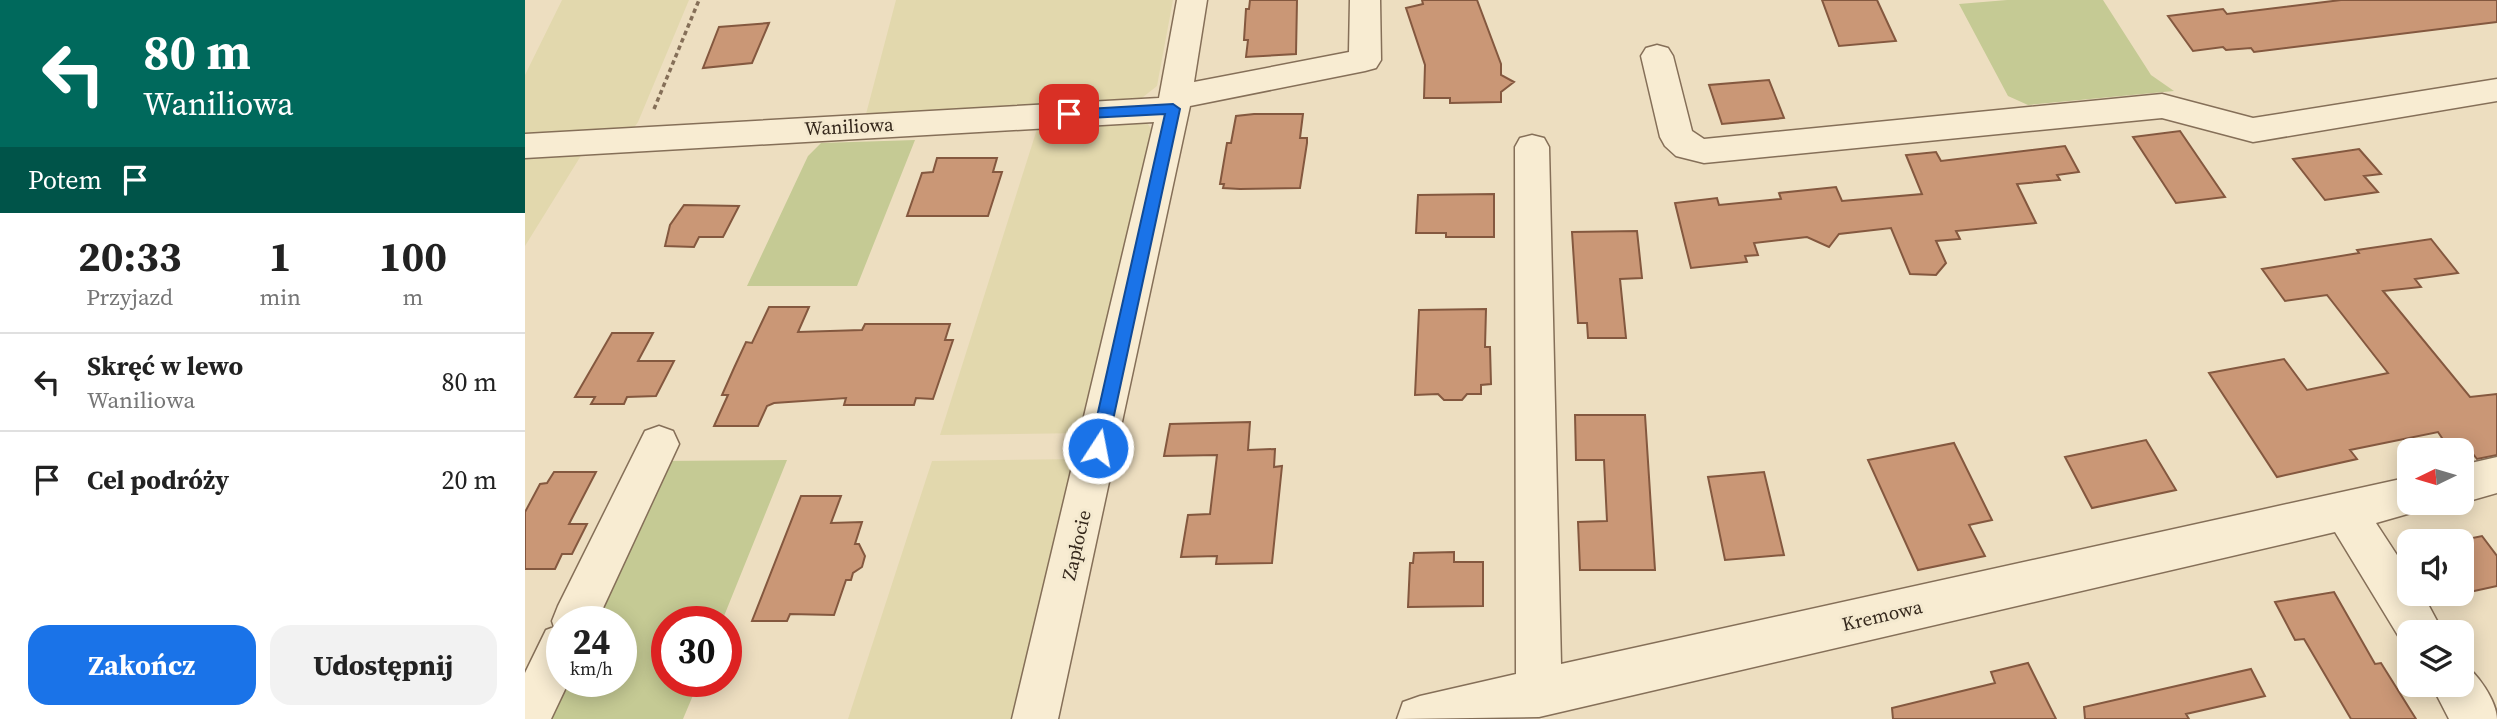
<!DOCTYPE html>
<html lang="pl">
<head>
<meta charset="utf-8">
<style>
  :root { --surface:#fff; --page:#f2f2f2; --text:#222; --muted:#767676; --line:#e0e0e0; --accent:#1a73e8 }
  body { margin:0; font-family:"Source Serif 4",serif; background:var(--page); color:var(--text); height:100vh; display:flex; flex-direction:column; font-size:26px; white-space:nowrap }
  * { box-sizing:border-box; margin:0 }
  p { font-size:23px; color:var(--muted) }
  .icon { flex:none; width:38px; height:38px; fill:none; stroke:currentColor; stroke-width:2; stroke-linecap:round; stroke-linejoin:round }
  .map { position:relative; flex:1; overflow:hidden }
  .details { display:flex; flex-direction:column; background:var(--surface); width:525px }
  .details>* { flex:none }
  .hud { background:#00695c; color:#fff; overflow:hidden }
  .needle { width:46px; rotate:265deg }
  .fabs { position:absolute; left:1872px; top:438px; display:grid; gap:14px }
  .fabs a { display:grid; place-items:center; width:77px; height:77px; border-radius:14px; background:var(--surface); box-shadow:0 4px 18px #0003; font-size:35px }
  .speed { position:absolute; left:21px; top:606px; display:flex; gap:14px; font-size:35px; font-weight:700; text-align:center }
  .speed>* { display:grid; place-content:center; width:91px; height:91px; border-radius:50%; background:var(--surface); box-shadow:0 4px 18px #0003; line-height:1 }
  .speed small { font-size:18px; font-weight:400 }
  .speed .limit { border:10px solid #d22; background:#fff; color:#111 }
  .pin { position:absolute; display:grid; place-items:center; width:60px; height:60px; color:#fff; margin:-30px; border-radius:14px; box-shadow:0 4px 10px #0006 }
  .me { position:absolute; width:77px; margin:-38px; rotate:11deg; stroke-linejoin:round; filter:drop-shadow(0 0 5px #0008) }
  .turn { display:flex; align-items:center; gap:24px; height:147px; padding:0 28px; font-size:32px }
  .turn .icon { width:91px; height:91px; stroke-width:2.5 }
  .turn b { display:block; font-size:49px; line-height:60px }
  .then { display:flex; align-items:center; height:66px; padding:0 28px; background:#0003; gap:14px; font-size:26px }
  .eta { display:flex; justify-content:space-evenly; align-items:center; height:119px; text-align:center }
  .eta b { font-size:42px; font-weight:700; line-height:49px }
  .action { display:flex; gap:14px; margin-top:auto; padding:14px 28px }
  .action a { flex:1; height:80px; border-radius:21px; background:var(--accent); color:#fff; font-size:28px; font-weight:700; line-height:80px; text-align:center }
  .action a+a { background:var(--page); color:var(--text) }
  ul { padding:0; list-style:none }
  li { display:flex; align-items:center; gap:21px; height:98px; padding:0 28px; border-top:2px solid var(--line) }
  li div { flex:1 }
  li b { display:block; font-size:26px }
  li em { font-style:normal }
  main { display:flex; flex:1; min-height:0 }
  .map>svg:first-child { display:block }
  .farmland { fill:#e2d8ad }
  .green { fill:#c5ca94 }
  .building { fill:#ca9776; stroke:#84583f; stroke-width:2 }
  .lines { fill:none; stroke-linecap:round; stroke-linejoin:round }
  .minor-casing { stroke:#856f58; stroke-width:3 }
  .path { stroke:#856f58; stroke-width:3.5; stroke-dasharray:4.5 3.5; stroke-linecap:butt }
  .minor { fill:#f8ecd2; fill-rule:evenodd }
  .route { fill:#1a73e8; stroke:#114b97; stroke-width:2 }
  .labels { text-anchor:middle; dominant-baseline:central; stroke-width:6; stroke-linejoin:round; paint-order:stroke }
  .street-label { font-size:19px; fill:#35281c; stroke:#f4e9cf }
</style>
</head>
<body>
<main>
<section class="details">
<div class="hud">
<div class="turn"><svg class="icon" aria-label="left" viewBox="0 0 24 24"><path d="M17 20v-9H6M10 6l-5 5 5 5"/></svg><div><b>80 m</b>Waniliowa</div></div>
<div class="then">Potem<svg class="icon" aria-label="arrive" viewBox="0 0 24 24"><path d="M6 21V4h12l-3 4 3 4H6"/></svg></div>
</div>
<div class="eta">
<div><b>20:33</b><p>Przyjazd</p></div>
<div><b>1</b><p>min</p></div>
<div><b>100</b><p>m</p></div>
</div>
<ul>
<li><svg class="icon" aria-label="left" viewBox="0 0 24 24"><path d="M17 20v-9H6M10 6l-5 5 5 5"/></svg><div><b>Skręć w lewo</b><p>Waniliowa</p></div><em>80 m</em></li>
<li><svg class="icon" aria-label="arrive" viewBox="0 0 24 24"><path d="M6 21V4h12l-3 4 3 4H6"/></svg><div><b>Cel podróży</b></div><em>20 m</em></li>
</ul>
<div class="action"><a>Zakończ</a><a>Udostępnij</a></div>
</section>
<div class="map">
<svg width="1972" height="719" viewBox="0 0 1972 719">
  <rect width="100%" height="100%" fill="#eddec0"/>
  <!-- farmland -->
  <path class="farmland" d="M37 0H164L113 122 106 132 0 137V75Z
    M371 0H648L632 86 613 101 341 114Z
    M622 123 632 136 562 433 415 435 513 126Z
    M57 154 0 246V155Z
    M556 459 493 719H323L407 461Z"/>
  <!-- green -->
  <path class="green" d="M1482 0H1578L1626 75 1649 91 1503 105 1483 96 1434 4Z
    M390 140 332 286H222L283 156 296 143Z
    M262 460 197 621H142V681H174L158 719H12L37 681H96V621H58L134 461Z"/>
  <!-- building -->
  <path class="building" d="M725 0H772L771 54 721 57 723 40H719L721 9H724Z
    M897 0H952L976 64V75L989 82 976 92V102L925 103V98H899L900 65 881 8 898 4Z
    M1297 0H1352L1371 41 1314 46Z
    M1816 0H1972V22L1729 52 1726 48 1701 50 1698 47 1668 51 1643 16 1698 9 1702 14Z
    M244 23 227 63 178 68 194 27Z
    M1244 80 1259 118 1197 124 1184 85Z
    M729 114H778L775 138H782V143L775 188 715 189 698 188 699 184H695L702 143H706L711 116Z
    M1655 131 1700 197 1651 203 1608 137Z
    M1540 146 1554 172 1532 175 1535 180 1492 184 1511 223 1431 231 1435 239 1411 241 1421 263 1411 275 1385 274 1366 228 1314 234 1304 247 1282 237 1229 243 1233 255 1220 256 1222 262 1166 268 1150 203 1192 198 1194 205 1256 199 1254 193 1311 187 1317 201 1397 194 1381 155 1411 152 1416 161Z
    M1834 149 1856 174 1839 176 1853 192 1800 200 1768 159Z
    M412 158H472L468 172H477L463 216H382L397 173 408 172Z
    M969 194V237H921V233H891L893 195Z
    M159 205 214 206 198 237H174L169 247 140 246 145 225Z
    M1112 231 1117 278 1095 279 1101 338H1063L1062 323H1053L1047 232Z
    M1906 239 1933 273 1890 279 1896 287 1858 291 1945 397 1972 394V455L1952 459 1944 449 1925 450 1913 432 1825 450 1832 459 1752 477 1684 373 1759 359 1782 390 1863 373 1802 295 1760 301 1737 269 1834 253 1832 250Z
    M244 307H284L273 332 337 330 340 324H425L420 340H428L408 399 391 398 389 405H319L321 398 249 403 242 406 233 426H189L203 395H197L209 368 221 342 227 343Z
    M961 309 960 347H965L966 384 956 385V394H942L937 400H919L913 394 890 395 894 310Z
    M87 333H128L113 361H149L131 396 102 397 99 404H66L70 397H50Z
    M1050 415H1120L1130 570H1055L1053 522 1082 521 1079 460H1051Z
    M725 422 723 450 750 449 749 467 757 466 747 563 691 564 692 556 656 557 663 515 685 514 692 455 639 456 645 424Z
    M1621 440 1651 490 1567 508 1540 457Z
    M1429 443 1467 520 1444 525 1460 556 1393 570 1343 460Z
    M29 472H71L44 524H62L47 554H37L30 569H0V512L15 484 22 483Z
    M1239 472 1259 555 1200 560 1183 477Z
    M276 496H316L306 523 337 522 330 544H334L340 556 337 567 328 573 326 580H321L309 615 265 614 262 621H227Z
    M1957 536 1972 556V586L1931 595 1937 593V541H1933Z
    M929 552V562H958V606L883 607 885 563H888L889 553Z
    M1809 592 1850 664 1856 663 1891 719H1826L1779 639 1770 640 1750 602Z
    M1503 663 1531 719H1368L1367 708 1470 683 1466 672Z
    M1726 669 1740 696 1661 714 1664 719H1560L1559 707Z"/>
  <g class="lines">
    <defs>
      <path id="minor" d="M652 0H682L669 82 824 52 825 0H855L856 60 851 68 840 71 665 106 533 719H487L629 122 0 158V134L634 98Z
        M1132 45 1143 48 1148 56 1167 131 1179 139 1637 94 1728 118 1972 79V101L1728 142 1637 118 1179 163 1151 156 1140 146 1135 137 1116 56 1121 48Z
        M1007 135 1019 138 1024 147 1036 664 1885 477V502H1903L1900 509 1851 523 1885 575V593H1897L1918 632H1885V649L1880 647 1810 532 1014 717 872 719 878 702 895 696 991 674 990 147 995 138Z
        M134 426 148 431 154 444 72 621H37V681H44L26 719H0V673L21 630 29 627 27 621 33 606 120 431Z
        M1972 457V493L1937 503 1936 502 1937 465Z
        M1937 664C1952 671 1972 702 1972 719H1924L1906 684H1937Z"/>
    </defs>
    <!-- minor casing -->
    <use href="#minor" class="minor-casing"/>
    <!-- path -->
    <path class="path" d="M129 109 174 0"/>
    <!-- minor -->
    <use href="#minor" class="minor"/>
  </g>
  <!-- route -->
  <path class="route" d="M648 104 655 109 582 448 579 453 573 455 567 453 565 448 640 114 544 119 537 114 544 110Z"/>
  <g class="labels">
    <!-- street labels -->
    <g class="street-label">
      <text transform="translate(324 126) rotate(-3)">Waniliowa</text>
      <text transform="translate(551 545) rotate(-77)">Zapłocie</text>
      <text transform="translate(1357 615) rotate(-13)">Kremowa</text>
    </g>
  </g>
</svg>
<div class="fabs">
<a><svg class="needle" viewBox="-14 -14 28 28"><path d="M0-13l5 13h-10z" fill="#e53935"/><path d="M0 13l5-13h-10z" fill="#767676"/></svg></a>
<a><svg class="icon" aria-label="sound" viewBox="0 0 24 24"><path d="M4 9h4l5-4v14l-5-4H4zM17 9q2 3 0 6"/></svg></a>
<a><svg class="icon" aria-label="layers" viewBox="0 0 24 24"><path d="M12 4l9 5-9 5-9-5zM3 14l9 5 9-5"/></svg></a>
</div>
<div class="speed"><div>24<small>km/h</small></div><div class="limit">30</div></div>
<div class="pin" style="left:544px;top:114px;background:#d93025"><svg class="icon" aria-label="arrive" viewBox="0 0 24 24"><path d="M6 21V4h12l-3 4 3 4H6"/></svg></div>
<svg class="me" style="left:573px;top:448px" viewBox="-20 -20 40 40"><circle r="17" fill="#1a73e8" stroke="#fff" stroke-width="3"/><path d="M0-11L8 9 0 5-8 9z" fill="#fff"/></svg>
</div>
</main>
</body>
</html>
